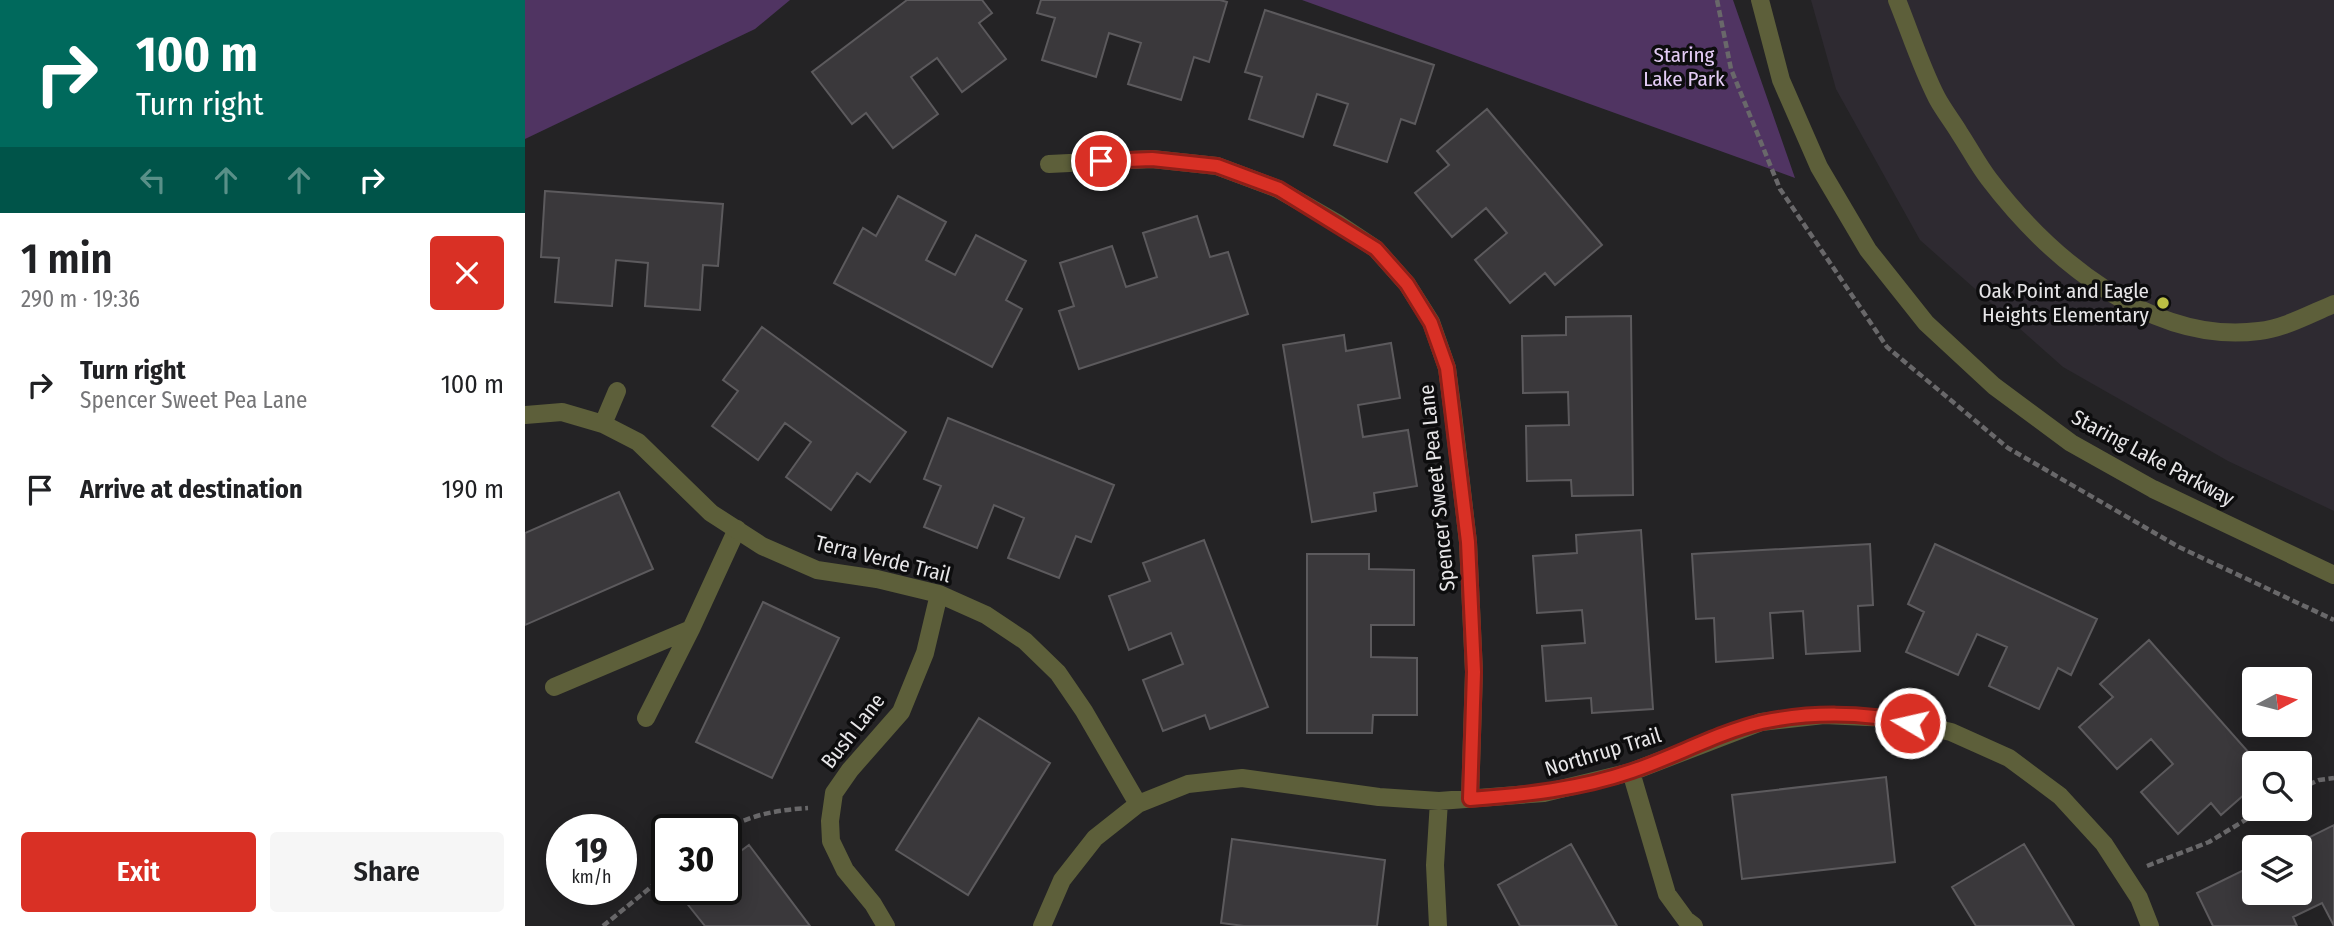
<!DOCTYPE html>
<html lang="en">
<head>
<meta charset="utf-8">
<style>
  :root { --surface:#fff; --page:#f6f6f6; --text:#202124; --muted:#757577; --accent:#d93025 }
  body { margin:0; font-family:"Fira Sans Condensed",sans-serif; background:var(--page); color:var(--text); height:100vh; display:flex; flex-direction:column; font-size:26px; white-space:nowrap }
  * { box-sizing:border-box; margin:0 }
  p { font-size:23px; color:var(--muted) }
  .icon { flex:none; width:38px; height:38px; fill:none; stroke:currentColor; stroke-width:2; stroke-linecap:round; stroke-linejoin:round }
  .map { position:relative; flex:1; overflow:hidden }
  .sheet { display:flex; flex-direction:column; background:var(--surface); width:525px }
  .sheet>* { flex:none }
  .banner { background:#00695c; color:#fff; overflow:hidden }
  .needle { width:46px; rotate:83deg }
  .controls { position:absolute; left:1717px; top:667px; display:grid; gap:14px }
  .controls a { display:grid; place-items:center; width:70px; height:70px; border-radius:7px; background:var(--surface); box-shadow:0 4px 18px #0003; font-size:35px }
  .speed { position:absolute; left:21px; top:814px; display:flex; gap:14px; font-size:35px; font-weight:700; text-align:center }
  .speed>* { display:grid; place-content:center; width:91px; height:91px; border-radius:50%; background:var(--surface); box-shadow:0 4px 18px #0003; line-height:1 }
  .speed small { font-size:18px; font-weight:400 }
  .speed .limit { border:4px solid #111; border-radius:10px; background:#fff; color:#111 }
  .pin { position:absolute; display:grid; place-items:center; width:60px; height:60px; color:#fff; margin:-30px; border:4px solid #fff; border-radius:50%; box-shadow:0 2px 7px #0007 }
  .me { position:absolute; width:77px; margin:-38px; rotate:279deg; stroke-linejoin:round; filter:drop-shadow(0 0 5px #0008) }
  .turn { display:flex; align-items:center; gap:24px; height:147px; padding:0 21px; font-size:32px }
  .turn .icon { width:91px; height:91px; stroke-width:2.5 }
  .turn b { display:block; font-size:49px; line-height:60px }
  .lanes { display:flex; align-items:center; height:66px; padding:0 21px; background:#0003; justify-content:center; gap:35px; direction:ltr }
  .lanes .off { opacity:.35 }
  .round { display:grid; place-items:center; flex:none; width:74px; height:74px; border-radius:7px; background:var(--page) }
  .headline { display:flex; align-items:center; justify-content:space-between; height:119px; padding:0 21px }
  h1 { font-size:42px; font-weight:600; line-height:52px }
  .primary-button { display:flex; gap:14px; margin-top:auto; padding:14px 21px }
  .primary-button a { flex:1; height:80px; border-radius:7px; background:var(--accent); color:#fff; font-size:28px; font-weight:600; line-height:80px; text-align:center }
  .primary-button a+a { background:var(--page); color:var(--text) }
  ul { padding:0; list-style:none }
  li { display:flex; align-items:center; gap:21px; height:105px; padding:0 21px }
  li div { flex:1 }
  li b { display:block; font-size:26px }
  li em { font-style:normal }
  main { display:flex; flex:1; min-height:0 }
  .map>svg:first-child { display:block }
  .built { fill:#2e2a31 }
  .green { fill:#503462 }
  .building { fill:#3a383b; stroke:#5c5a5d; stroke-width:2 }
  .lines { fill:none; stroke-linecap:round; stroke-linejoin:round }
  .path { stroke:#69686a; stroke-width:4.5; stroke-dasharray:7 3.5; stroke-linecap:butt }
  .service { stroke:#5d5f3a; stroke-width:18 }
  .minor { stroke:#5d5f3a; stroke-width:18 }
  .tertiary { stroke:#5d5f3a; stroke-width:18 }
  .route-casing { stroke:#8d1f18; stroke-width:18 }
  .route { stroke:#d93025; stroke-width:12 }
  .poi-dot { fill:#bcbf44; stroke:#0d0d0e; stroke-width:2.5 }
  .labels { text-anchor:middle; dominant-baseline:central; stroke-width:7; stroke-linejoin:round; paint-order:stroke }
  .park-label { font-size:21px; fill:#e4ccf5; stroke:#0d0d0e }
  .poi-label { font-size:21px; fill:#e7e6e8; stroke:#0d0d0e; text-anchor:end }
  .street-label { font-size:21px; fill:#e7e6e8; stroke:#0d0d0e }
</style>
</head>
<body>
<main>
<section class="sheet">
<div class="banner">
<div class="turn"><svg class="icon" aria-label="right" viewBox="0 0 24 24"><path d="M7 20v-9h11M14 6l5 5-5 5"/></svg><div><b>100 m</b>Turn right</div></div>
<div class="lanes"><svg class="icon off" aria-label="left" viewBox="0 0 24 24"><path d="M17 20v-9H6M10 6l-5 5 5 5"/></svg><svg class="icon off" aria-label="ahead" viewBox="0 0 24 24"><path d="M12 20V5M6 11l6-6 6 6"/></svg><svg class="icon off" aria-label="ahead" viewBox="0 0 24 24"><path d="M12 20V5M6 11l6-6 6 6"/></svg><svg class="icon" aria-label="right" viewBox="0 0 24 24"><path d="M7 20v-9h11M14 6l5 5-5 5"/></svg></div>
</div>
<div class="headline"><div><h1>1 min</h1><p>290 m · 19:36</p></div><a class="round" style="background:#d93025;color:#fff"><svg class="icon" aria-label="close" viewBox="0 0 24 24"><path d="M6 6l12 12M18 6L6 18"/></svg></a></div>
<ul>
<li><svg class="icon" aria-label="right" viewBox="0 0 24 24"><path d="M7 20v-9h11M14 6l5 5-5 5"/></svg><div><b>Turn right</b><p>Spencer Sweet Pea Lane</p></div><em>100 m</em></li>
<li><svg class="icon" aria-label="arrive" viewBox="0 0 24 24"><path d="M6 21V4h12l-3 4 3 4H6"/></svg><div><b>Arrive at destination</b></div><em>190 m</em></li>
</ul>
<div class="primary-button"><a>Exit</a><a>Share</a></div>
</section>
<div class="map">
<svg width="1809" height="926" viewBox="0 0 1809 926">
  <rect width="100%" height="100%" fill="#242325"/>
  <!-- built -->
  <path class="built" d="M1286 0H1809V511L1703 461 1538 367 1395 240 1311 89Z"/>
  <!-- green -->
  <path class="green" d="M0 0H265L230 29 0 139Z
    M777 0H1208L1270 178Z"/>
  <!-- building -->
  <path class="building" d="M382 0H457L467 13 454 23 481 59 437 92 412 58 386 77 413 114 368 148 341 113 327 124 287 72Z
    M516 0H695L702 2 684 62 669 57 656 100 603 84 616 43 584 33 571 77 517 60 530 18 512 13Z
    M740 10 909 65 890 124 876 119 862 162 809 145 823 104 792 94 778 137 724 119 737 77 720 72Z
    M962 109 1077 245 1030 285 1020 273 985 303 950 260 982 233 961 208 927 237 890 193 924 165 912 151Z
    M20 191 198 204 193 266 178 265 175 310 120 306 123 263 91 260 87 306 30 302 34 258 16 257Z
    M373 196 421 222 401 260 430 275 451 235 501 261 481 300 497 309 467 367 309 283 338 228 351 236Z
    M672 216 685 257 703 252 723 314 554 369 534 311 549 306 535 263 587 246 601 287 632 277 618 233Z
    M1106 316 1108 495 1047 496 1046 480 1002 481 1001 426 1044 425 1043 392 998 393 997 336 1041 335V317Z
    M237 327 381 432 345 482 332 473 306 510 261 477 286 442 260 423 233 460 187 426 213 391 198 380Z
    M819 335 821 351 866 343 875 398 833 405 838 437 883 430 892 486 849 493 851 511 787 522 758 345Z
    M423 418 589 485 566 542 551 536 534 578 483 558 499 518 469 505 452 548 399 527 416 486 399 479Z
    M94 492 128 569 0 625V533Z
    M1116 530 1128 709 1067 713 1066 698 1021 701 1017 646 1060 643 1057 610 1012 613 1008 556 1052 553 1051 535Z
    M679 540 743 707 685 729 680 715 638 731 618 680 658 664 646 633 604 650 584 596 625 581 618 563Z
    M1345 544 1348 605 1333 606 1335 651 1281 654 1278 611 1245 613 1248 658 1191 662 1189 618 1171 619 1167 554Z
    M1410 544 1572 619 1546 675 1533 668 1514 709 1464 686 1482 647 1452 634 1433 675 1381 652 1399 612 1383 604Z
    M782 554H844V569L889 570V625H846V657L892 658V715H848L847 733H782Z
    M238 602 314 638 247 778 171 742Z
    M1624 640 1733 763H1729V786L1696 815 1686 803 1653 834 1616 792 1648 764 1626 739 1592 769 1554 727 1588 697 1575 684Z
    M454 718 525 763 443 895 371 850Z
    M1361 777 1370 862 1217 879 1207 795Z
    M1809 825V926L1797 903 1768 917 1772 926H1688L1672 893 1729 865V892H1774V847H1765Z
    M707 839 860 860 852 926H719L696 923Z
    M1046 844 1092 926H995L973 885Z
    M1499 844 1549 926H1451L1427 887Z
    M224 845 285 926H180L156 896 165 889H201V862Z"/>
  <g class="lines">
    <!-- path -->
    <path class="path" d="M1192 0 1206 69 1255 189 1362 347 1483 448 1654 547 1809 620
      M1774 789 1794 780 1809 778
      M200 830C227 814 253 810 283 808
      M1622 866 1684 842 1740 808
      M78 926 142 874"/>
    <!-- service -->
    <path class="service" d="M1372 0C1385 32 1396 67 1412 98 1419 111 1428 122 1435 134 1445 149 1453 165 1464 179 1525 259 1627 345 1734 331 1760 328 1785 314 1809 304
      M29 687 166 629
      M121 718 166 629 212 529"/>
    <!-- minor -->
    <path class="minor" d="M524 164 627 159 692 166 753 189 812 223 851 249 882 284 906 322 922 368 928 414 943 542 949 672 945 799
      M0 415 37 412 78 424 113 442 186 513 237 546 292 570 352 579 414 594 461 615 500 641 533 673 559 711 613 804
      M78 424 92 391
      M1106 772 1142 894 1161 920 1169 926
      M361 926 348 904 320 870 306 841 305 821 309 793 325 770 376 712 400 653 414 594
      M517 926 537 880 570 838 613 804 663 784 717 778 854 797 914 801 1019 793 1106 772 1236 722 1299 715 1364 718 1426 732 1484 758 1535 796 1579 844 1614 898 1625 926
      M913 926 910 865 914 801"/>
    <!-- tertiary -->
    <path class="tertiary" d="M1235 0 1256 80 1294 167 1343 250 1401 323 1469 386 1546 443 1628 489 1809 575"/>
  </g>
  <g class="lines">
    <defs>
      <path id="route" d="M576 161 627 159 692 166 754 189 851 249 882 284 906 323 922 368 943 542 949 672 945 799C1000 795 1055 789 1107 771 1149 757 1194 732 1237 722 1284 712 1338 712 1385 723"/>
    </defs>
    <!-- route casing -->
    <use href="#route" class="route-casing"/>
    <!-- route -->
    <use href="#route" class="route"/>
  </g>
  <!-- markers -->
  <circle class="poi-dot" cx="1638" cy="303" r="7"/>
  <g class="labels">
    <!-- park labels -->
    <g class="park-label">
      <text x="1159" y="55">Staring<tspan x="1159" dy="24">Lake Park</tspan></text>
    </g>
    <!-- poi labels -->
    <g class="poi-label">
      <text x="1624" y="291">Oak Point and Eagle<tspan x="1624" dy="24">Heights Elementary</tspan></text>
    </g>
    <!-- street labels -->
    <g class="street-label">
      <text transform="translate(1628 458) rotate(28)">Staring Lake Parkway</text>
      <text transform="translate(912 488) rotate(-96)">Spencer Sweet Pea Lane</text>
      <text transform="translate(358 559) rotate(14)">Terra Verde Trail</text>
      <text transform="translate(328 731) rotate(-52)">Bush Lane</text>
      <text transform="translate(1078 752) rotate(-17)">Northrup Trail</text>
    </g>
  </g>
</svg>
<div class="controls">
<a><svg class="needle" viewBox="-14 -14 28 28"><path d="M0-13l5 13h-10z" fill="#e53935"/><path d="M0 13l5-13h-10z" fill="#757577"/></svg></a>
<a><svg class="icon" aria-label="search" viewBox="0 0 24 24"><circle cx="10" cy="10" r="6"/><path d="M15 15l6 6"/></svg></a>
<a><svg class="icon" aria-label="layers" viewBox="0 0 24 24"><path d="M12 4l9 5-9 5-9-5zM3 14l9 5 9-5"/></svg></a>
</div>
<div class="speed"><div>19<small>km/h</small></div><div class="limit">30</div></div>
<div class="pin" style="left:576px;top:161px;background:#d93025"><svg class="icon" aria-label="arrive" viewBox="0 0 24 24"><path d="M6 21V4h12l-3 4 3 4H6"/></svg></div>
<svg class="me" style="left:1385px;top:723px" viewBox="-20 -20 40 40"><circle r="17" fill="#d93025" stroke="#fff" stroke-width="3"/><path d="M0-11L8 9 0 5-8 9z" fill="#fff"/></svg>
</div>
</main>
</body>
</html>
